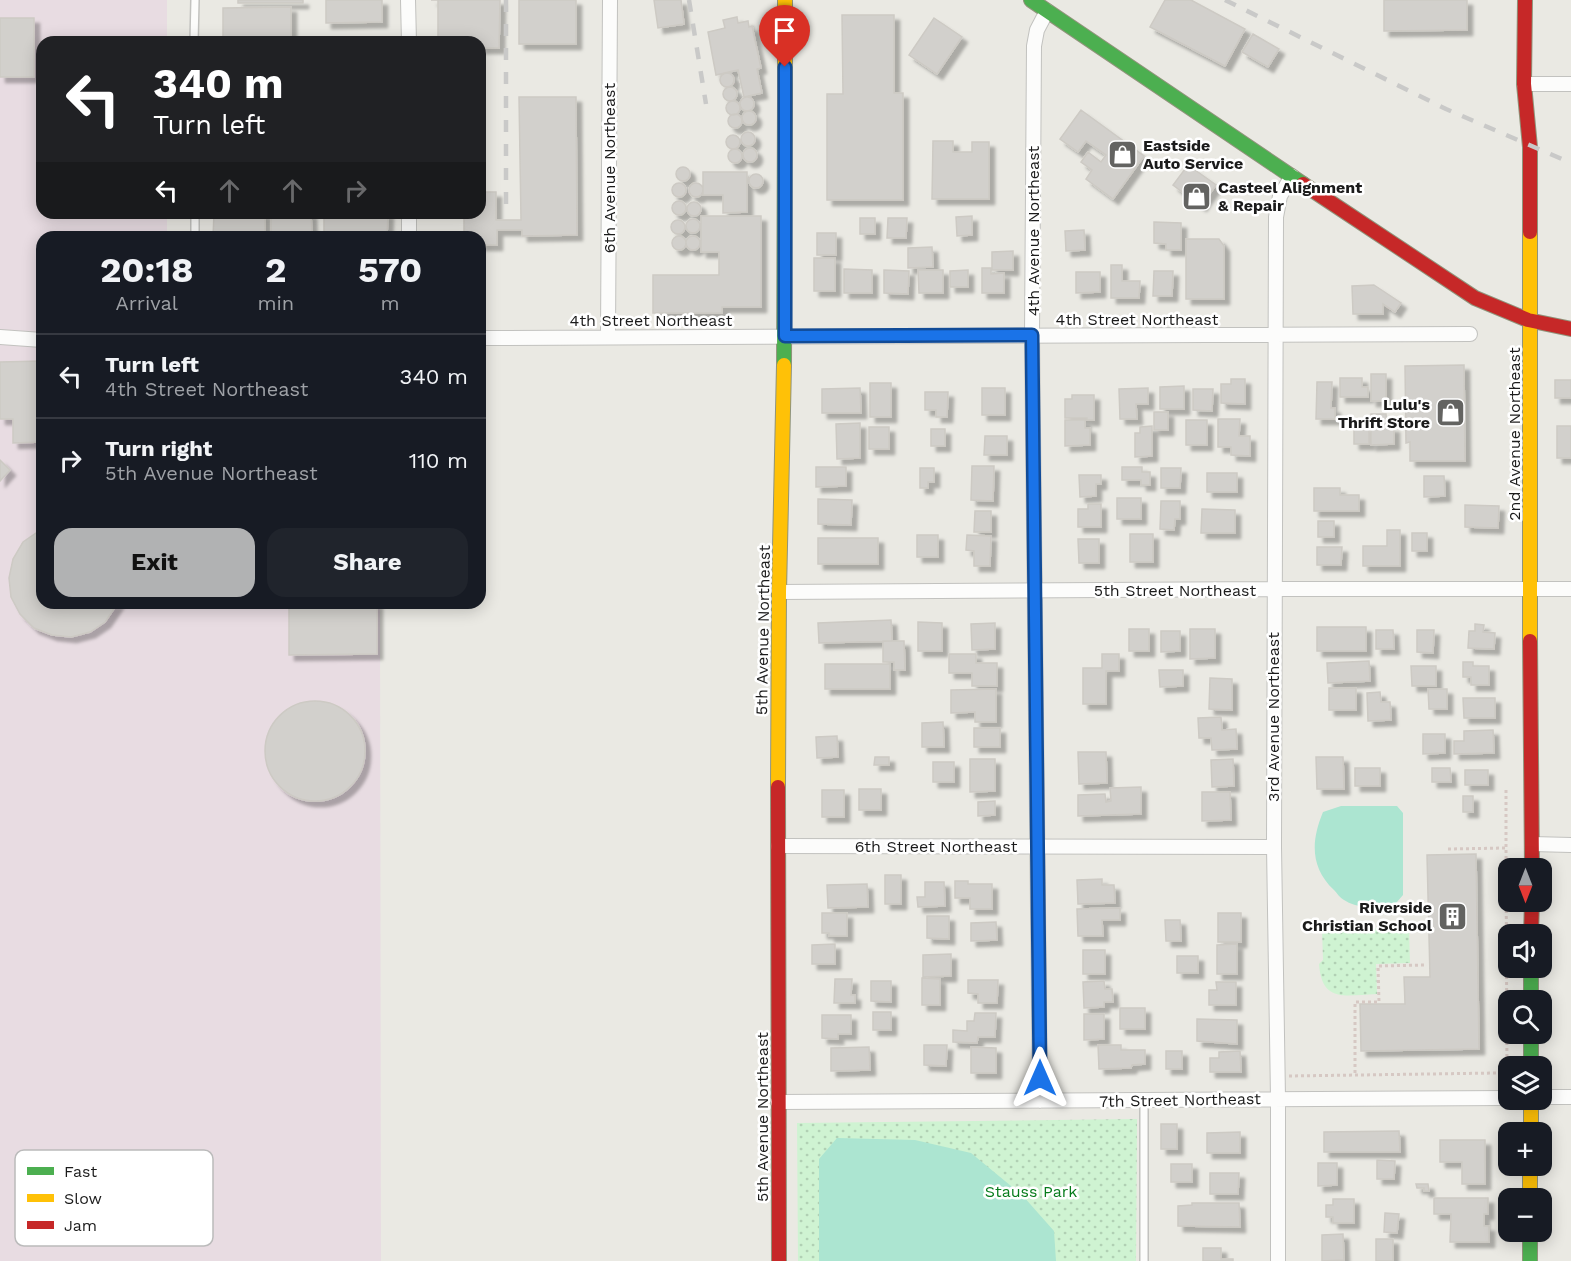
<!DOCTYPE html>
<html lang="en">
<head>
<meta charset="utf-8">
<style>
  :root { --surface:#171b24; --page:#20242c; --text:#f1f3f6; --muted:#9ea1a6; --line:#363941; --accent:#b1b2b3 }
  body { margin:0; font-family:"Work Sans",sans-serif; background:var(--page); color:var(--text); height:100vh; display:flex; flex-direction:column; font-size:22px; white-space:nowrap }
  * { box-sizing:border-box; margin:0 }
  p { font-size:20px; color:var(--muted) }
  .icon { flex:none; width:33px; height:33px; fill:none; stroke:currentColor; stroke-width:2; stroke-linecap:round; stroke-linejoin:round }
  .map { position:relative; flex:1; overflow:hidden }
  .details { position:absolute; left:36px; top:231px; width:450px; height:378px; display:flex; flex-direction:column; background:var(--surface); border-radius:18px; box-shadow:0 3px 15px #0003 }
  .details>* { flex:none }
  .hud { position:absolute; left:36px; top:36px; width:450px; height:183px; border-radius:18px; box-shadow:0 3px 15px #0003; background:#202124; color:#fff; overflow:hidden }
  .needle { width:39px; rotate:180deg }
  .controls { position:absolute; left:1498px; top:858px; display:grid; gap:12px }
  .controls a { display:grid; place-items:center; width:54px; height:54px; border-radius:12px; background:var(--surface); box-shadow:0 3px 15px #0003; font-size:30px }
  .pin { position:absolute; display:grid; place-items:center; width:51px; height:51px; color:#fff; margin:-62px -26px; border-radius:50% 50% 50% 0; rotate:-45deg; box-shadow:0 0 6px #0007 }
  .pin .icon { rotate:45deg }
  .me { position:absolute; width:66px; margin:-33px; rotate:0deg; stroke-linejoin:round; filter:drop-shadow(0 0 4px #0008) }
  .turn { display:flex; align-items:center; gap:21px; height:126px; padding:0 18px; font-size:27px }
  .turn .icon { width:78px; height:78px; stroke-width:2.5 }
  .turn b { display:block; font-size:42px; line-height:51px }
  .lanes { display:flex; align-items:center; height:57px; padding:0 18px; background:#0003; justify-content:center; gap:30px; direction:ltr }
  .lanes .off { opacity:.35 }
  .eta { display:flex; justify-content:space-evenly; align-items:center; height:102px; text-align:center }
  .eta b { font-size:36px; font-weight:700; line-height:42px }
  .primary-button { display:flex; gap:12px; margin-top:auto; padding:12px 18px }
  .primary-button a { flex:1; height:69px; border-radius:18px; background:var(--accent); color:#111; font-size:24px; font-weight:700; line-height:69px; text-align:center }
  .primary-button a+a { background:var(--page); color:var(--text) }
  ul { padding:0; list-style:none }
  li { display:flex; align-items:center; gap:18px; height:84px; padding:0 18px; border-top:2px solid var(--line) }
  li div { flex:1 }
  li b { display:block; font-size:22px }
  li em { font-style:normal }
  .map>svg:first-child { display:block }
  .industrial { fill:#e8dce2 }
  .park { fill:url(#park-dots) }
  .pitch { fill:#ace5d1 }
  .building { fill:#d2d0cc; stroke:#cdcac4; stroke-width:1.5; filter:url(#shadow) }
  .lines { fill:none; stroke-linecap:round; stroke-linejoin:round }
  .lane-casing { stroke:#c2c2bf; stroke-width:10 }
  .street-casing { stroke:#c2c2bf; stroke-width:16 }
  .fast-casing { stroke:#90947b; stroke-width:16 }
  .slow-casing { stroke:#90947b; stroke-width:16 }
  .jam-casing { stroke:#90947b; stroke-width:16 }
  .path { stroke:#d6c8c3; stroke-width:3; stroke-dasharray:3 3; stroke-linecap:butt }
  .lane { stroke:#fcfcfb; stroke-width:7 }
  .street { stroke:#fcfcfb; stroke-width:14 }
  .fast { stroke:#4caf50; stroke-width:14 }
  .slow { stroke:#ffc107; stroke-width:14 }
  .jam { stroke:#c62828; stroke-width:14 }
  .rail { stroke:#c9c9c8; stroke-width:4.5; stroke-dasharray:12 12; stroke-linecap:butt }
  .route-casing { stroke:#114b97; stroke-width:15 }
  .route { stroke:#1a73e8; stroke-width:10 }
  .labels { text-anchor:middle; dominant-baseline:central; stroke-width:5; stroke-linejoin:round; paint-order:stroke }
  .poi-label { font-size:16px; font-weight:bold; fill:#1b1b1b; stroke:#fff; text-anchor:start }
  .street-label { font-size:16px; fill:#1b1b1b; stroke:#fff }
  .park-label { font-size:16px; fill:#077c1c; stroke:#fff }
  .key { fill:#fff; stroke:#bbb; stroke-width:1.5 }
  .key-label { font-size:16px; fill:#1b1b1b }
</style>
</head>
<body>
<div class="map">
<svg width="1571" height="1261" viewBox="0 0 1571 1261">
  <defs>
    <pattern id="park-dots" width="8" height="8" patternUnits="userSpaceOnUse" patternTransform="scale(1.5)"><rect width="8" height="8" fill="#cff3d2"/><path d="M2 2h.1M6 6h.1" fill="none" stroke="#b1d0b4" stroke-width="1.8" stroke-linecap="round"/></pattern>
    <filter id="shadow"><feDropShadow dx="5.5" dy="5.5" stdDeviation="1.5" flood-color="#0004"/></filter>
  </defs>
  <rect width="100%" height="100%" fill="#eae9e3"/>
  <!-- industrial -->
  <path class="industrial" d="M0 0H167V42H42V213H167V237H42V603H380L381 1261H0Z"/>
  <!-- park -->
  <path class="park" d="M1409 928 1410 963 1376 964 1377 994C1346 995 1322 1004 1319 964L1323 960 1322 929Z
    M1137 1119 1136 1261H798L797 1123Z"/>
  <!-- pitch -->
  <path class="pitch" d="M1341 806H1397L1403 813V895L1390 910C1376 908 1356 908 1344 900 1340 898 1337 893 1334 890 1310 867 1311 841 1323 812Z
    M837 1138 915 1140 971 1153 1023 1196 1054 1231 1056 1261H819V1159Z"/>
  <!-- building -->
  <path class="building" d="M238 0H303V3H238Z
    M326 0H382V22L326 23Z
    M431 0H500L499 48H480V42H438V0Z
    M519 0H576V44H519Z
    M654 0H681L684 24 658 28Z
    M1165 0H1191L1245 29 1225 66 1150 27Z
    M1384 0H1467V30L1384 31Z
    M291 7V42H223V8Z
    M842 15H894V93H903V200H827V94H843Z
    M737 17 738 23 748 21 749 27 752 26 761 68 757 69 762 93 744 97 738 70 716 75 708 32 725 28 723 20Z
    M0 18H34V77H0Z
    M934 18 962 37 937 74 909 55Z
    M1253 34 1279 49 1268 67 1242 52Z
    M720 80a7 7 0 1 1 14 0a7 7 0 1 1-14 0Z
    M723 94a7 7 0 1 1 14 0a7 7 0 1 1-14 0Z
    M519 97H576L577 235 522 236V230H497V245H480V237H464V213H480V192H496V220H521Z
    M740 104a7 7 0 1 1 14 0a7 7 0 1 1-14 0Z
    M726 108a7 7 0 1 1 14 0a7 7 0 1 1-14 0Z
    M1081 110 1144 156 1113 199 1086 179 1092 170 1081 162 1088 152 1101 162 1106 155 1086 141 1078 152 1060 139Z
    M742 118a7 7 0 1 1 14 0a7 7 0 1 1-14 0Z
    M728 121a7 7 0 1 1 14 0a7 7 0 1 1-14 0Z
    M741 139a7 7 0 1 1 14 0a7 7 0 1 1-14 0Z
    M726 142a7 7 0 1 1 14 0a7 7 0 1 1-14 0Z
    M933 141H953V152H972V142H989V199H932Z
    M743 155a7 7 0 1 1 14 0a7 7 0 1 1-14 0Z
    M728 156a7 7 0 1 1 14 0a7 7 0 1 1-14 0Z
    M1188 165 1216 185 1201 206 1173 185Z
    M676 174a7 7 0 1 1 14 0a7 7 0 1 1-14 0Z
    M703 172H747V212L723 213V195H703Z
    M749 181a7 7 0 1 1 14 0a7 7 0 1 1-14 0Z
    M689 190a7 7 0 1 1 14 0a7 7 0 1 1-14 0Z
    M672 190a7 7 0 1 1 14 0a7 7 0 1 1-14 0Z
    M672 208a7 7 0 1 1 14 0a7 7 0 1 1-14 0Z
    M687 209a7 7 0 1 1 14 0a7 7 0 1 1-14 0Z
    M214 213H265V237H213Z
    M271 213H311L312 237H271Z
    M324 213H388L387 237H324Z
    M701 216H761V307H722V313H653V275H719V252H701Z
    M972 216V235L957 236 956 217Z
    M860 218H875V234H860Z
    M888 218H907L906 238H887Z
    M686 226a7 7 0 1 1 14 0a7 7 0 1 1-14 0Z
    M671 227a7 7 0 1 1 14 0a7 7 0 1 1-14 0Z
    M1154 222 1181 223V250H1166V244L1154 243Z
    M1084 230 1085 250 1066 251 1065 231Z
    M817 233H836V255H817Z
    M686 243a7 7 0 1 1 14 0a7 7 0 1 1-14 0Z
    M672 243a7 7 0 1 1 14 0a7 7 0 1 1-14 0Z
    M1186 239H1219L1224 246V299H1186Z
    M932 247 933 267 908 268V248Z
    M1013 251V270H992V252Z
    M814 258H835V291H814Z
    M1111 265H1122V281H1140L1139 298H1111Z
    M982 268H991V274L1004 273V293H982Z
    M844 269 872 270V293H844Z
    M884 270 909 271 908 294 884 293Z
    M918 270H943V293H919Z
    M968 270V287H950V271Z
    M1154 271H1173L1172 296H1153Z
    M1076 272H1100V292L1076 293Z
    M1374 285 1401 303 1395 312 1383 304V314H1353L1352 286Z
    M42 361V442L13 443V419H0V362Z
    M1464 365 1465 461H1410V442L1406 443 1405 366Z
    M1371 374H1386V401H1371Z
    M1340 378H1362V387H1368V397H1340Z
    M1231 379H1245V404L1221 403V384H1231Z
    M1555 380H1571V398H1555Z
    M1317 382H1332L1331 408H1335V419H1316Z
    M870 383H891V417H870Z
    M1184 386V409H1160V387Z
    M860 388 861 413H822V389Z
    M982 388H1005V415H982Z
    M1148 388V404H1136L1137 419H1120L1119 389Z
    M1193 389H1213L1212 411 1193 410Z
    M925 392H948L947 417H936V410H925Z
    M1072 395H1094V420H1087V418H1065V399H1072Z
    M1154 412H1168V430H1154Z
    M1371 414H1386L1387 427H1394V444L1371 445Z
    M1218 419H1240L1239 436H1250V456L1231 455V447H1218Z
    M1065 420H1085V428H1090V445L1065 446Z
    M1186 420H1207V445H1186Z
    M860 423V458L837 459 836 424Z
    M1152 426V456L1135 457V433H1140V427Z
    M1354 426H1369V444H1354Z
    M1557 426H1571V458H1557Z
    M869 427H889V449H869Z
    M931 429H945V446H931Z
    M985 436H1007V455H984Z
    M0 460 10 470 0 481Z
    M972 466H994L993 501 971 500Z
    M816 467H846V486L816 487Z
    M1122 467H1142V472H1150V485H1141V480H1122Z
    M920 468H934V482H928V488H920Z
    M1161 468H1181L1180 488H1161Z
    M1207 473H1237V492H1207Z
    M1079 475H1101V484H1096V496L1080 497Z
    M1424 476H1444L1445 496 1424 497Z
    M1314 488H1340V495H1359V511H1314Z
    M1117 498H1141V519H1117Z
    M818 499 852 500 851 525 818 524Z
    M1161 501H1180V519H1175L1174 530 1160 529Z
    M1088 504H1101V527H1078V509H1088Z
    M1465 505 1499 506 1498 528 1465 527Z
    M1202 509 1235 510V533H1201Z
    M975 511H991V532H974Z
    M1318 521H1334V537H1318Z
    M42 529V603H118L105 622 90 632 71 637 52 635 34 628 20 614 11 597 9 578 13 559 23 542Z
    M1387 530H1400V566H1363V546H1387Z
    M1412 533H1427V551H1412Z
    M1130 534H1153V562H1130Z
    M917 535H938V557H917Z
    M967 535 991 536 990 566H974V551L966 550Z
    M818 538H878V564H818Z
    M1078 539H1099V563H1079Z
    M1317 547H1342L1341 565H1317Z
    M289 603H377V654L289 655Z
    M891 620 892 641 819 643 818 623Z
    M918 622 942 623V651H918Z
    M995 623V649L972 650 971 624Z
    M1475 624 1484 625 1483 632 1495 633 1494 649 1468 648 1469 631H1475Z
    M1317 627H1366V651H1317Z
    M1129 629H1149V651H1129Z
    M1190 629H1215V658L1190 659Z
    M1376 630H1393L1394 649H1376Z
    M1417 630H1434L1433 653 1417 652Z
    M1161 631H1180V651L1161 652Z
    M883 641H904L905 670H894V662H883Z
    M949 654H976V663H997V686H972V673H949Z
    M1102 654H1119V671H1106V704H1083V668H1102Z
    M1369 661 1370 681 1328 683 1327 663Z
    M1463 662H1473V666H1489V685H1471V677H1463Z
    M825 664H890V689H825Z
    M1411 666H1436V686H1412Z
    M1159 670H1183V686L1160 687Z
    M1210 678 1232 679V710L1209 709Z
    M1329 688H1356V710H1329Z
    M996 689V722H975V712L951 713V690Z
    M1428 689H1447V709H1429Z
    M1380 692 1381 702H1390L1391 720 1368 721 1367 693Z
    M1463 698H1495V718H1464Z
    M265 751a50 50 0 1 1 100 0a50 50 0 1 1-100 0Z
    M1221 717 1222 730 1236 729 1237 749 1212 750 1211 738H1199L1198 718Z
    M943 722 944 747H922V723Z
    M974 728H1000V747H974Z
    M1493 730 1494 753 1454 754V741H1464V731Z
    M1423 734H1445V753L1423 754Z
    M837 736 838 757 817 758 816 737Z
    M1078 752H1106L1107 783 1079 784Z
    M875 757H889V765H874Z
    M1316 757H1343L1344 789H1317Z
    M970 759H995V791L970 792Z
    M1233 759 1234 786 1212 787 1211 760Z
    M933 762H954V782H933Z
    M1355 768H1380V786H1355Z
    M1432 768H1450L1451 782H1432Z
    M1465 770H1488V785H1465Z
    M1141 787V814L1078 816V795L1105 794 1106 802 1111 801 1110 788Z
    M859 789H881V810H859Z
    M822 790H844V817H822Z
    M1202 792H1230L1231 820 1202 821Z
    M1463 796H1473V812H1463Z
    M995 801V815L978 816V802Z
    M1476 854 1479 1049 1361 1051 1360 1004H1405L1404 977H1430L1427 855Z
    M885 875H901V904H885Z
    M1102 879V885H1114L1115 903 1078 904 1077 880Z
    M955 881H968V884H992V909H970V898H955Z
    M925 882H944L945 906 918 907 917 897H925Z
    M867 884 868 907 828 908 827 885Z
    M1120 908V920H1102L1103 936H1078L1077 909Z
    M822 913H847V936H829V933H822Z
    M1218 913H1241V942H1218Z
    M927 916H949V939L927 938Z
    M1165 920H1180L1181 941H1166Z
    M996 922 997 940 971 941V923Z
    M835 944V964H812V945Z
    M1237 944V974H1217V945Z
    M1083 950H1105V974H1083Z
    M951 954V976L923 977V955Z
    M1177 956H1198V973H1177Z
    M922 978 940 979V1005H922Z
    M835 979H852L851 995H855V1003H834Z
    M968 980H998L997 1003H978V994L968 993Z
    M871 981H891V1002L871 1001Z
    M1104 981 1105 989H1112L1113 1002H1104V1007L1084 1008 1083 982Z
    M1216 982H1236V1005H1209V990H1217Z
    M1120 1008H1145V1029H1120Z
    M873 1012H891V1030H873Z
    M975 1013H996L995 1037H978L977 1043 953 1042V1030L967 1031V1021H974Z
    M1084 1014H1104V1039L1084 1040Z
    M822 1015H851V1034H838V1039L822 1038Z
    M1197 1019 1237 1020V1044L1197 1041Z
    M924 1045H947L946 1066 924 1065Z
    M1098 1045H1121V1050H1145V1064L1132 1065 1131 1068 1099 1069Z
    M869 1047 870 1070 831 1071V1048Z
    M971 1047 996 1048V1073H971Z
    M1166 1051H1182V1069H1166Z
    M1240 1051 1241 1072H1210V1058H1219V1052Z
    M1161 1124H1177V1149H1161Z
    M1399 1131 1400 1152H1324V1132Z
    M1240 1132V1153H1207V1133Z
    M1440 1140H1485V1184H1462V1162H1440Z
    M1377 1160 1395 1161 1394 1179H1377Z
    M1318 1163H1337V1185L1318 1186Z
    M1171 1164H1192V1182H1171Z
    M1210 1173H1239L1238 1194H1210Z
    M1416 1184H1428L1429 1191H1424V1188H1417Z
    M1434 1198H1488V1214H1484V1226H1489V1242H1450L1451 1214H1434Z
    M1333 1199H1354V1223H1333V1217H1326V1205H1333Z
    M1192 1203H1239L1240 1227 1178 1226V1206L1192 1205Z
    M1385 1213 1399 1214 1397 1233 1384 1232Z
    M1343 1234 1344 1260 1322 1261V1235Z
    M1376 1239H1393V1261H1376Z
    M1203 1248H1221V1259H1233V1261H1203Z"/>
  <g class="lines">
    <defs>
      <path id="lane" d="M194 42 195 0
        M195 213V237
        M1144 1261V1100"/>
      <path id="street" d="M408 0 409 42
        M1524 84H1571
        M409 213V237
        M608 336 610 0
        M0 337 42 340
        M480 338 1470 334
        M779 592 1273 589H1571
        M1532 844 1571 845
        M778 846 1274 847
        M1542 1097H1571
        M1040 1101 1032 335 1034 46 1037 30 1047 11
        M778 1102 1509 1098
        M1278 1261V1098L1274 847 1276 217 1280 196 1292 176"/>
      <path id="fast" d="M1031 0 1303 184
        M784 365 785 101
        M1531 968V1000
        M1531 1034V1066
        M1530 1232V1261"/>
      <path id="slow" d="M785 0V101
        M1530 641V232
        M778 787 779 592 784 365
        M1531 1100V1132
        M1530 1166V1198"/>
      <path id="jam" d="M1525 0 1524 84 1530 147V232
        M1303 184 1475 298 1528 320 1571 329
        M1530 641 1532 868
        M778 787 779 1261
        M1531 934 1532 902"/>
    </defs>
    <!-- lane casing -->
    <use href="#lane" class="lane-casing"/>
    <!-- street casing -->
    <use href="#street" class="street-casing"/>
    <!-- fast casing -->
    <use href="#fast" class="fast-casing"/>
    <!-- slow casing -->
    <use href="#slow" class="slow-casing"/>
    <!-- jam casing -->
    <use href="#jam" class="jam-casing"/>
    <!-- path -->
    <path class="path" d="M1506 790V848
      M1448 849 1506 848 1507 1075H1509
      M1355 1073V1002H1379L1378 966 1427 965
      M1289 1076 1497 1073 1507 1075V1084"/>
    <!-- lane -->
    <use href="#lane" class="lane"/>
    <!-- street -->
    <use href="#street" class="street"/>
    <!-- fast -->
    <use href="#fast" class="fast"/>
    <!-- slow -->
    <use href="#slow" class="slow"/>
    <!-- jam -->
    <use href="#jam" class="jam"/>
    <!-- rail -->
    <path class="rail" d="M506 0V216
      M689 0 706 104
      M1225 0 1446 109 1571 163"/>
  </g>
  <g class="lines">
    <defs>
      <path id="route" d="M785 67V336L1032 335 1040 1078"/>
    </defs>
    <!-- route casing -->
    <use href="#route" class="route-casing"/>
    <!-- route -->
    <use href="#route" class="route"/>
  </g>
  <!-- icons -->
  <defs>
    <symbol id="shop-square" viewBox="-11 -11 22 22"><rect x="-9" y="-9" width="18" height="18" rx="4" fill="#636361" stroke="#fff"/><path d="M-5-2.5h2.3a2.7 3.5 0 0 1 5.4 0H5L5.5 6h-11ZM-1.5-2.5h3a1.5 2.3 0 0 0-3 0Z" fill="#fff"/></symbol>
    <symbol id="building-square" viewBox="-11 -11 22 22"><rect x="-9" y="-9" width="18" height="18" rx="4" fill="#636361" stroke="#fff"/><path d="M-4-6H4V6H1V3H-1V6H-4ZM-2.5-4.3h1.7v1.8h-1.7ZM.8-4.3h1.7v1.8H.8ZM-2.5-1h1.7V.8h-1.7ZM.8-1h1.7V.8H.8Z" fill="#fff"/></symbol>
  </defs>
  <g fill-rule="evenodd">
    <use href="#shop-square" x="1106" y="138" width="33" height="33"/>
    <use href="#shop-square" x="1180" y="180" width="33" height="33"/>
    <use href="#shop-square" x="1434" y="396" width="33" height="33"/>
    <use href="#building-square" x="1436" y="900" width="33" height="33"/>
  </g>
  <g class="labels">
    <!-- poi labels -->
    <g class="poi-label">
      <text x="1143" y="145">Eastside<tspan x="1143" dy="18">Auto Service</tspan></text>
      <text x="1218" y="187">Casteel Alignment<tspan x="1218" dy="18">&amp; Repair</tspan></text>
      <text x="1430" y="404" text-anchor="end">Lulu's<tspan x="1430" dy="18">Thrift Store</tspan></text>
      <text x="1432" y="907" text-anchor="end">Riverside<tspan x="1432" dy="18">Christian School</tspan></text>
    </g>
    <!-- street labels -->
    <g class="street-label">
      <text transform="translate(609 168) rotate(-90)">6th Avenue Northeast</text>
      <text transform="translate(1033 231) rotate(-90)">4th Avenue Northeast</text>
      <text x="1137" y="319">4th Street Northeast</text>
      <text x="651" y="320">4th Street Northeast</text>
      <text transform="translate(1514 434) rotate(-90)">2nd Avenue Northeast</text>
      <text x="1175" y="590">5th Street Northeast</text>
      <text transform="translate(763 630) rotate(-89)">5th Avenue Northeast</text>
      <text transform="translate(1273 717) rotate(-90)">3rd Avenue Northeast</text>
      <text x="936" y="846">6th Street Northeast</text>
      <text transform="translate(1180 1100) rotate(-1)">7th Street Northeast</text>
      <text transform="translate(762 1117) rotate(-90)">5th Avenue Northeast</text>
    </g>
    <!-- park labels -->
    <g class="park-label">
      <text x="1031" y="1191">Stauss Park</text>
    </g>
  </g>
  <!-- legend -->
  <rect x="15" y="1150" width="198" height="96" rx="9" class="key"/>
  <rect x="27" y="1167" width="27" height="8" fill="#4caf50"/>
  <rect x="27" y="1194" width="27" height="8" fill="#ffc107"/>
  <rect x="27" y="1221" width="27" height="8" fill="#c62828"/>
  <g class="key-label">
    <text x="64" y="1177">Fast</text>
    <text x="64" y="1204">Slow</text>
    <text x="64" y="1231">Jam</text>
  </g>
</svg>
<div class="controls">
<a><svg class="needle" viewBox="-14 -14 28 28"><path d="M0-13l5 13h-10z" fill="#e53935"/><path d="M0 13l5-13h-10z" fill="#9ea1a6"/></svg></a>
<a><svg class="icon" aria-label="sound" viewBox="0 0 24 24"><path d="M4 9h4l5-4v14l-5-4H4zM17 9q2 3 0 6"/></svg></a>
<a><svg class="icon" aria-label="search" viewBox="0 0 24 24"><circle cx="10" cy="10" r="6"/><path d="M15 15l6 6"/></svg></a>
<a><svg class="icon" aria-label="layers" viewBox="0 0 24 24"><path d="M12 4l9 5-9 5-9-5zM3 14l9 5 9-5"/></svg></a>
<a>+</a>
<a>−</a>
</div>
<div class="pin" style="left:785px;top:67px;background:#d93025"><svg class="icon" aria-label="arrive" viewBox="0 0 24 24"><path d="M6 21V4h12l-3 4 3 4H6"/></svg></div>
<svg class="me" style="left:1040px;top:1078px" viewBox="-20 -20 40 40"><path d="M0-17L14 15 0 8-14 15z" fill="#1a73e8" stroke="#fff" stroke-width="4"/></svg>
<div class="hud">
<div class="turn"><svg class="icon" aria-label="left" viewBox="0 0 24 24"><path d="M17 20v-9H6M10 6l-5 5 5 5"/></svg><div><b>340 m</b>Turn left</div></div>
<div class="lanes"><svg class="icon" aria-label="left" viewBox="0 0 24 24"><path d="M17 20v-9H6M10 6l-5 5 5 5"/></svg><svg class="icon off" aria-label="ahead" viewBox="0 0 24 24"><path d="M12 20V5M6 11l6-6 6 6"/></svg><svg class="icon off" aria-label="ahead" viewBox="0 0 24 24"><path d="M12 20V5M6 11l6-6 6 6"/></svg><svg class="icon off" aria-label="right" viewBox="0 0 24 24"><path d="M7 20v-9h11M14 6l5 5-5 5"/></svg></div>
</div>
<section class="details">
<div class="eta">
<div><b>20:18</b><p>Arrival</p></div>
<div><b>2</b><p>min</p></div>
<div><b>570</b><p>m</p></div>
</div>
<ul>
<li><svg class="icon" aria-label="left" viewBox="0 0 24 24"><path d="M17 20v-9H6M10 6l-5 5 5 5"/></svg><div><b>Turn left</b><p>4th Street Northeast</p></div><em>340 m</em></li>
<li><svg class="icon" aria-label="right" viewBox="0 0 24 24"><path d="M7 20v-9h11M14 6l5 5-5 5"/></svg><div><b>Turn right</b><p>5th Avenue Northeast</p></div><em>110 m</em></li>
</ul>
<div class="primary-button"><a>Exit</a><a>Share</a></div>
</section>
</div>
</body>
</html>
